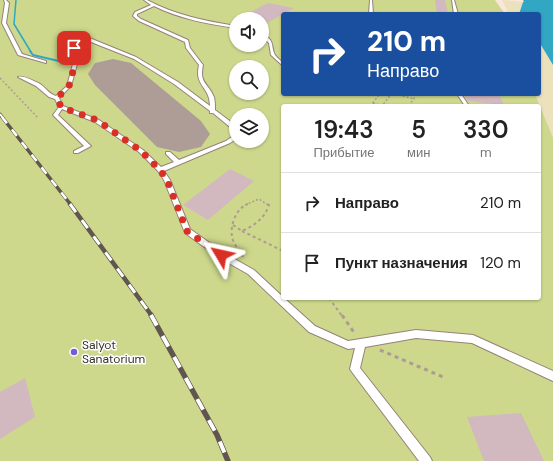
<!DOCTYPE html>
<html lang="ru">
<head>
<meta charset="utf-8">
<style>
  :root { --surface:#fff; --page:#f2f2f2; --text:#222; --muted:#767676; --line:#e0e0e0 }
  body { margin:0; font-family:"DM Sans",sans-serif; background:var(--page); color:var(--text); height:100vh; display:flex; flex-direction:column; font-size:15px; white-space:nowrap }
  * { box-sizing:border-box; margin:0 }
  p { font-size:13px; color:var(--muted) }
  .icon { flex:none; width:22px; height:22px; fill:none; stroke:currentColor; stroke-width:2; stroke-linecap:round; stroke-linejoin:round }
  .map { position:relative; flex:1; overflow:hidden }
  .panel { position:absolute; left:281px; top:104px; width:260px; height:196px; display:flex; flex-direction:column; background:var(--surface); border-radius:4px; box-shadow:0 1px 3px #0004 }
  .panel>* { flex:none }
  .hud { position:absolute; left:281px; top:12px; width:260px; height:84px; border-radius:4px; box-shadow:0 1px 3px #0004; background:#1a4fa0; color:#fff; overflow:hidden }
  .controls { position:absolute; left:229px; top:12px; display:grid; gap:8px }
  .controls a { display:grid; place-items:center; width:40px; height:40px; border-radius:50%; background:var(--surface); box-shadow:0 1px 3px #0004; font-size:20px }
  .pin { position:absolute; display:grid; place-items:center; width:34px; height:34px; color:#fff; margin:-17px; border-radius:8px; box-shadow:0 2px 6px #0006 }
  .me { position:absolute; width:44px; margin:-22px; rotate:306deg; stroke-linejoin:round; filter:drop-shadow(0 0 3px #0008) }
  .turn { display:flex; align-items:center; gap:14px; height:84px; padding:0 20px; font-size:18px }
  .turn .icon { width:52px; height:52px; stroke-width:2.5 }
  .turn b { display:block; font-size:28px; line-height:34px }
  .eta { display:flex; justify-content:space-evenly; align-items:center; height:68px; text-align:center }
  .eta b { font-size:24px; font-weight:600; line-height:28px }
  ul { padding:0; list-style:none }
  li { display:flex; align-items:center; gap:12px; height:60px; padding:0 20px; border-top:1px solid var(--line) }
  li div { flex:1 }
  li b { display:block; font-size:15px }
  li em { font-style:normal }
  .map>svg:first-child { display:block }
  .green { fill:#cdd88c; fill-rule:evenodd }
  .sand { fill:#ebe1bc }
  .water { fill:#31a7c3 }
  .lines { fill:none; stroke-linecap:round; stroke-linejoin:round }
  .stream-far1 { stroke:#31a7c3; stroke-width:1.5 }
  .stream { stroke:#31a7c3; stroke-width:2 }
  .runway { fill:#ae9d96; fill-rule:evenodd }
  .building { fill:#d1b9bf }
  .service-casing { stroke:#968279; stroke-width:2 }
  .path-far2 { stroke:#ad9b94; stroke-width:1.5; stroke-dasharray:2 2; stroke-linecap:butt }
  .path-far1 { stroke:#ad9b94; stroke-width:2; stroke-dasharray:3 3; stroke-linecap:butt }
  .path { stroke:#ad9b94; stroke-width:3; stroke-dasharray:4 4; stroke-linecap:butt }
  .service { fill:#fff; fill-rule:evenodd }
  .rail-far3-casing { stroke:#615550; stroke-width:3 }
  .rail-far2-casing { stroke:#615550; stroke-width:3.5 }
  .rail-far1-casing { stroke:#615550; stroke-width:4.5 }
  .rail-casing { stroke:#615550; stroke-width:5.5 }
  .rail-far3 { stroke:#fff; stroke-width:2; stroke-dasharray:5.5; stroke-linecap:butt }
  .rail-far2 { stroke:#fff; stroke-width:2.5; stroke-dasharray:8; stroke-linecap:butt }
  .rail-far1 { stroke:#fff; stroke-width:3; stroke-dasharray:10; stroke-linecap:butt }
  .rail { stroke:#fff; stroke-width:4; stroke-dasharray:12; stroke-linecap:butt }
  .route { stroke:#d93025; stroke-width:7; stroke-dasharray:0 12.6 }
  .poi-dot { fill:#735dd7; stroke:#fff; stroke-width:1.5 }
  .labels { text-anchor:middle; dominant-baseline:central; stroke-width:3; stroke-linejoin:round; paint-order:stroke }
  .near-poi-label { font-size:12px; fill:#372e2a; stroke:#fff; text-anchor:start }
</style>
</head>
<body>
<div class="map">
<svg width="553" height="461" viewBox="0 0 553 461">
  <rect width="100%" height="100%" fill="#fce5db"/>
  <!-- green -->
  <path class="green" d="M0 0H495L505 14H283V94H536L553 134V461H0ZM236 19H262V45H236ZM236 67H262V93H236ZM283 106H539V298H283ZM236 115H262V141H236Z"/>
  <!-- sand -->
  <path class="sand" d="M502 0 523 2 519 14H509Z
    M539 44 541 45 553 65V138L535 94H539Z"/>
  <!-- water -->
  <path class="water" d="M523 0H553V65L541 45 539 44V14H519L523 2H524Z"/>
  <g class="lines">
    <!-- stream-far1 -->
    <path class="stream-far1" d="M16 0 14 24 31 52"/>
    <!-- stream -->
    <path class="stream" d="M30 51 33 55 63 62"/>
    <!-- runway -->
    <path class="runway" d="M113 59 131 63 201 121 210 134 201 147 179 152 157 147 95 85 88 74 95 63Z"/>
  </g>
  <!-- building -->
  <path class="building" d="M435 0H445L448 14H437Z
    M268 3 294 8 262 26V19H237Z
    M463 94H499L504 105 468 101Z
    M230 169 254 181 208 220 183 205Z
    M25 378 35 417 0 439V392Z
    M521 413 544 461H484L467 417Z"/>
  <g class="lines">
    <defs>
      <path id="service" d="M4 0H6L9 3 6 23 22 54 46 61V63L18 55 2 23 5 3Z
        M144 0H147C175 15 205 21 236 26V28C208 24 180 19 154 6L137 14V16L141 19 188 40 190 48 203 65C199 84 208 82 214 97 215 101 215 106 215 110L235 125 236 126V132L213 113H210V111L174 84 134 59 86 40 77 48V64L71 86 59 98 63 106 99 120 143 150 161 167 174 162 166 154V152H170L179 160 226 141 236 134V139L230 143 164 171 170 180 190 229 224 253 254 270 283 297V298H284L315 326 348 341 416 330 473 335 553 371V381L472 343 416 338 365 347 360 368 430 457 432 461H419L352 372 350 369 355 348 348 349 309 332 248 274 218 257 185 233 164 180 158 171 139 152 95 122 62 109 58 115 91 146 78 153H74V151L84 146 53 115 59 107 55 99 49 97 36 86 18 77C23 75 34 81 40 84 46 88 49 94 56 96L67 86 73 64V48L85 37H87L136 57 178 82 210 106C210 86 194 87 199 65L186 48 185 42 139 21 133 16 135 12 151 5Z
        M370 0H372L373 14H369Z
        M452 0H454L458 14H454Z
        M262 34C274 40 271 43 274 53 275 56 280 60 283 63V66L271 55 269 43 262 37Z
        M457 94H461L469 106H465Z"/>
    </defs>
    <!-- service casing -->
    <use href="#service" class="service-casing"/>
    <!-- path-far2 -->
    <path class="path-far2" d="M0 78 38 118
      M395 94 414 99
      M373 103 382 106 391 94
      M370 106 380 94
      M409 106 417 94
      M245 205 259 199 268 205"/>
    <!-- path-far1 -->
    <path class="path-far1" d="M233 225 242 231C255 225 264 219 269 205L267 204
      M242 231 283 251
      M243 257C240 251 233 243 232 237 230 225 236 208 248 204
      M329 298 342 316"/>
    <!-- path -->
    <path class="path" d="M342 315 355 334
      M380 350 443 377"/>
    <!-- service -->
    <use href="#service" class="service"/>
    <defs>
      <path id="rail-far3" d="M0 114 3 118"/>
      <path id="rail-far2" d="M2 117 71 205"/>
      <path id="rail-far1" d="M70 204 152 316"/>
      <path id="rail" d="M151 315 217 435 228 461"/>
    </defs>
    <!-- rail-far3 casing -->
    <use href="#rail-far3" class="rail-far3-casing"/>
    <!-- rail-far2 casing -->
    <use href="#rail-far2" class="rail-far2-casing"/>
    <!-- rail-far1 casing -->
    <use href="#rail-far1" class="rail-far1-casing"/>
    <!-- rail casing -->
    <use href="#rail" class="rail-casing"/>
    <!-- rail-far3 -->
    <use href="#rail-far3" class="rail-far3"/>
    <!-- rail-far2 -->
    <use href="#rail-far2" class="rail-far2"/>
    <!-- rail-far1 -->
    <use href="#rail-far1" class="rail-far1"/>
    <!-- rail -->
    <use href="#rail" class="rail"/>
  </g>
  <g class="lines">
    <!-- route -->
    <path class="route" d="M74 48 75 64 69 86 57 98 61 107 97 120 141 151 160 170 167 180 187 231 221 255"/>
  </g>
  <!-- markers -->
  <circle class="poi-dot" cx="74" cy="352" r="4"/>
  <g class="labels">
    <!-- near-poi labels -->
    <g class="near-poi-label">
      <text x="82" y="345">Salyot<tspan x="82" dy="14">Sanatorium</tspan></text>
    </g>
  </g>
</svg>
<div class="controls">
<a><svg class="icon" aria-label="sound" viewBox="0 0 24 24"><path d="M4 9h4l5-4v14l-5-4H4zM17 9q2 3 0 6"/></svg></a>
<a><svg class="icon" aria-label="search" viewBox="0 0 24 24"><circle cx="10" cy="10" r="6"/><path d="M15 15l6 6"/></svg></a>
<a><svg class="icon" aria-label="layers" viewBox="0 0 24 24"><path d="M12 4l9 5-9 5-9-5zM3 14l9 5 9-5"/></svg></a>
</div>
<div class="pin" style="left:74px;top:48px;background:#d93025"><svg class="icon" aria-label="arrive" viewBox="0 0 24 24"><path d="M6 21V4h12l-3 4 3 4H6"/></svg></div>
<svg class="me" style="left:221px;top:255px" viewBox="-20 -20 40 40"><path d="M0-17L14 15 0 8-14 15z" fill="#d93025" stroke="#fff" stroke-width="4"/></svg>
<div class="hud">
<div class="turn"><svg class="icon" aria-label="right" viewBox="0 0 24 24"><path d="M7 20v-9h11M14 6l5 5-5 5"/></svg><div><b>210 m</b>Направо</div></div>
</div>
<section class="panel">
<div class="eta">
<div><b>19:43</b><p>Прибытие</p></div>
<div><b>5</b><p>мин</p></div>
<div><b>330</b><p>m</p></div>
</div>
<ul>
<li><svg class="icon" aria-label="right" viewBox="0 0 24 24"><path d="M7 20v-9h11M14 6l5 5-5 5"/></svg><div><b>Направо</b></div><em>210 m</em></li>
<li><svg class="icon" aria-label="arrive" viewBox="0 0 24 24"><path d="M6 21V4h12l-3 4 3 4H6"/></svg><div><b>Пункт назначения</b></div><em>120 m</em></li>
</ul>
</section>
</div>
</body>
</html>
